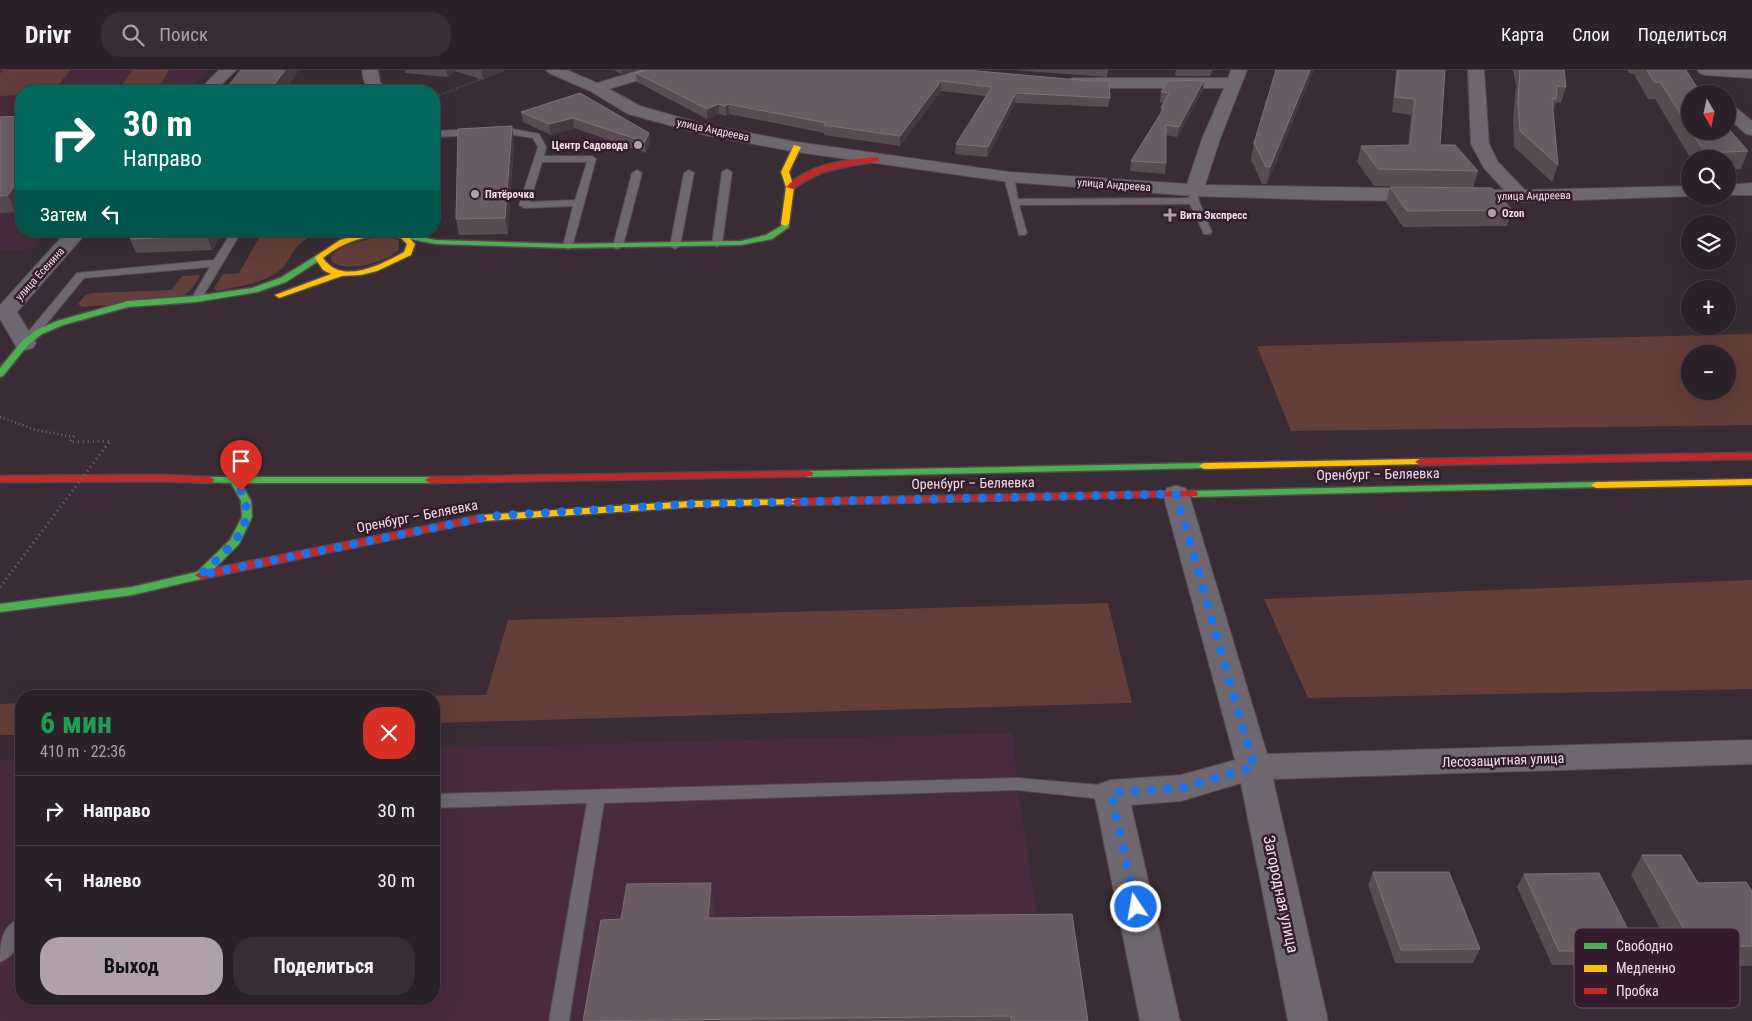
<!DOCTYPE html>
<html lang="ru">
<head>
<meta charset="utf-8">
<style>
  :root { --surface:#2b2128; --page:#372e34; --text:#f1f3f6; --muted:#a6a3a8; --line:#473e45; --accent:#b0a0aa }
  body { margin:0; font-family:"Roboto Condensed",sans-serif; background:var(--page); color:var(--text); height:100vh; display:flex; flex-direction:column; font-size:19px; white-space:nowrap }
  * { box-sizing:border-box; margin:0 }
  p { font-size:16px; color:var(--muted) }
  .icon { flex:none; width:28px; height:28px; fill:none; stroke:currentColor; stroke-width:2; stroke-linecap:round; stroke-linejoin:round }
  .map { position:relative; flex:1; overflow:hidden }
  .drawer { position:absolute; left:15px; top:620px; width:425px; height:315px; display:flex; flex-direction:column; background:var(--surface); border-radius:20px; box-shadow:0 5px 20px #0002,0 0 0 1px var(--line) }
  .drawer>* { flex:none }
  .guide { position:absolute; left:15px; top:15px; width:425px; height:152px; border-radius:20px; box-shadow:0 5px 20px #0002,0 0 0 1px var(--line); background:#00695c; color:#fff; overflow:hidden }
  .needle { width:32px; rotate:171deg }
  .fabs { position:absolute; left:1681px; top:15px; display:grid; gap:10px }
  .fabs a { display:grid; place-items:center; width:55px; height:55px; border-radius:50%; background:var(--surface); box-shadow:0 5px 20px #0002,0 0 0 1px var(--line); font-size:25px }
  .pin { position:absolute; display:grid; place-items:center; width:42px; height:42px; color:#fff; margin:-51px -21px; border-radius:50% 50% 50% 0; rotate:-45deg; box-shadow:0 0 5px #0007 }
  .pin .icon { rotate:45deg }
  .me { position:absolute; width:55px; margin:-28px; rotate:348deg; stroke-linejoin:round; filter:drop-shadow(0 0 4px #0008) }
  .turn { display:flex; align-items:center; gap:18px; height:105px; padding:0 25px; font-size:22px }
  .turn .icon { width:65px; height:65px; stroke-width:2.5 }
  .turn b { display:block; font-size:35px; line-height:42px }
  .then { display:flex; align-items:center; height:48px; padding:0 25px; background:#0003; gap:10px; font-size:19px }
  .round { display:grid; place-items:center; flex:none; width:52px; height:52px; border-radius:20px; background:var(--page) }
  .summary { display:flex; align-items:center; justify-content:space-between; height:85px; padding:0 25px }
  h1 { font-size:30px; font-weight:700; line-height:38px; color:#1e9e55 }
  .primary-button { display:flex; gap:10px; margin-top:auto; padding:10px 25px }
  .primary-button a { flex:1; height:58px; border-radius:20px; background:var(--accent); color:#111; font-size:20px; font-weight:700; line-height:58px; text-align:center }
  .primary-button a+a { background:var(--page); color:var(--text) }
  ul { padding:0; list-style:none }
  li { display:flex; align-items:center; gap:15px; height:70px; padding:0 25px; border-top:1px solid var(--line) }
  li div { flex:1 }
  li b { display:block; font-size:19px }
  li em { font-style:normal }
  header { display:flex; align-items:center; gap:30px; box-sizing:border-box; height:70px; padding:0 25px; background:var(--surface); border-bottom:1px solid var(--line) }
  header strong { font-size:24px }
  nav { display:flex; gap:28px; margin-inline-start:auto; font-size:18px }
  .search { width:350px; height:45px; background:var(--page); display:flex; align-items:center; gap:12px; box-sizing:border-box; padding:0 18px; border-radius:20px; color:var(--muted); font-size:19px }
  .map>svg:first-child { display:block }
  .built { fill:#482b3e }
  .green { fill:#643e38; fill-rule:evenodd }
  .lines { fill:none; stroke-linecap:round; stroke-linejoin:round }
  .lane-casing { stroke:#554951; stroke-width:2 }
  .street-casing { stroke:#554951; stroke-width:2 }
  .fast-casing { stroke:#554951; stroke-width:3 }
  .slow-casing { stroke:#554951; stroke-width:3 }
  .jam-casing { stroke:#554951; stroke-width:3 }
  .path-far2 { stroke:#706870; stroke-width:2; stroke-dasharray:0.5 2.5; stroke-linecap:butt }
  .path-far1 { stroke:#706870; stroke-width:2.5; stroke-dasharray:1 3; stroke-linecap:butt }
  .path { stroke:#706870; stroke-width:3; stroke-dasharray:1 4; stroke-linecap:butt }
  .lane { fill:#6f6770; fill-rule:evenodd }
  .street { fill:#6f6770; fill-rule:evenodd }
  .fast { fill:#4caf50; fill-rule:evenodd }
  .slow { fill:#ffc107; fill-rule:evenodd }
  .jam { fill:#c62828; fill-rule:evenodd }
  .path-bridge { stroke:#706870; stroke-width:3; stroke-dasharray:1 4; stroke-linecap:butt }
  .wall { fill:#584c51 }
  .shaded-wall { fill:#45393f }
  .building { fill:#695c62; stroke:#7e7077 }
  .route { stroke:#1a73e8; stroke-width:9; stroke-dasharray:0 16.2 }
  .poi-dot { fill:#b0a0aa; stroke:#351c2c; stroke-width:2 }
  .labels { text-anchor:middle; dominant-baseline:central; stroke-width:5; stroke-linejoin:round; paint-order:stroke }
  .far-street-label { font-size:11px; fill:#f0dfe9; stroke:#351c2c }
  .far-poi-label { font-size:11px; font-weight:bold; fill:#f0dfe9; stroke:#351c2c; text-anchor:start }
  .street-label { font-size:14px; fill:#f0dfe9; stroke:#351c2c }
  .near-street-label { font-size:16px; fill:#f0dfe9; stroke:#351c2c }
  .key { fill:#351c2c; stroke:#6d5665; stroke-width:1 }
  .key-label { font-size:14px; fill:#f0dfe9 }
</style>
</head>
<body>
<header>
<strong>Drivr</strong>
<div class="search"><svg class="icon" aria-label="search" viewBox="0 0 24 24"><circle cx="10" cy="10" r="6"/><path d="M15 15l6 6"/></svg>Поиск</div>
<nav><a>Карта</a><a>Слои</a><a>Поделиться</a></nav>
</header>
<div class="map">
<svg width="1752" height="951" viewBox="0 0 1752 951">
  <rect width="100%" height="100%" fill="#392c35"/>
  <!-- built -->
  <path class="built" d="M0 0H210L186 21H21V161H50L33 179 0 180Z
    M1013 663 1017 714 1041 869 1080 951H0V690L21 689V929H434V678Z"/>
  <!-- green -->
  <path class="green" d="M3 0H70L54 21H21V25L0 26V4Z
    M132 0H169L161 14 121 17Z
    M263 161H321C310 166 299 172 293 182 288 190 285 198 276 203 260 214 235 217 216 221L214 218 223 204 239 203Z
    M385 166 399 170V180C387 192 347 203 332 192L331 186C345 172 367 170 385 166Z
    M200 205C194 216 190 224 177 229L82 237 78 234 84 226 91 223 171 220 182 206Z
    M1752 264V355L1291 361 1257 276ZM1690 284H1728V321H1690Z
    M1752 510V619L1308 628 1264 529Z
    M1108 533 1132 633 434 653V626H406L486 625 508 550Z
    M21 633V665H0V634Z"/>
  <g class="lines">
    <defs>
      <path id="lane" d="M508 58 539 64 546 77 544 86H592L596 89 572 178 568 179 563 176 573 136 524 138 519 135 538 77 533 68 508 64 434 67V61ZM542 92H587L575 130 530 132Z
        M727 99 732 102 722 174 717 177 712 174 722 102Z
        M637 100 642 103 623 176 618 179 614 178 613 176 632 103Z
        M689 100 694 103 680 176 675 179 670 176 684 103Z
        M1009 104 1014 107 1018 129 1189 128 1191 118H1197L1199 131 1212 162 1210 164H1204L1190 134 1019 135 1027 163 1025 165H1019L1004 107Z
        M232 161H242L200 231H192L191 229 210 197 84 208 34 269 30 270 24 267 77 203 214 190Z
        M1017 708 1111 716 1117 718 1119 723 1117 728 1111 730 1017 720 604 733 569 951H549L587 733 434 738V724Z
        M21 848C22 866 19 885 0 892 0 874 1 855 21 848Z"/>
      <path id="street" d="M219 0H236L215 21H198Z
        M362 0H378L380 12 389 21C368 21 365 22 362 0Z
        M546 0H567L597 13 640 0H665L662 3 609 19 640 36 707 55 797 72 1009 102 1187 114 1202 69 1224 18H1073L1067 16 1065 13 1067 10 1073 8H1228L1231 0H1247L1220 69 1205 115 1504 120 1484 98 1471 74 1468 0H1484L1489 74 1498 92 1525 120 1690 116V126H1695L1520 132 1327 130 1194 126 1009 112 797 82 705 65 628 44 590 21 549 3Z
        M1697 0H1752V8L1705 5 1700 3Z
        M1728 35 1734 36 1752 51V65L1746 64 1728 48Z
        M1752 113V125H1728V115Z
        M67 161H88L17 242 36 273 33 278 25 280 17 278 0 249V235Z
        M1176 416 1185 418 1189 424 1267 684 1752 670V694L1273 709 1328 951H1288L1241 713 1181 731 1131 735 1180 951H1140L1094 723 1099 714 1111 710 1181 705 1235 690 1163 424 1167 418Z"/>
      <path id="fast" d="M782 152H788L789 157 772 169 741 175 568 178 436 174 404 168 400 166 404 164 436 170 568 174 741 171 766 165 781 156Z
        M316 186H322L323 188 286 212 257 222 196 232 128 237 63 255 42 264 28 275 3 306 0 307V298L22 271 36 260 57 251 128 231 196 226 252 218 280 208Z
        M1204 393 1209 396 1208 398 808 407 803 404 808 401Z
        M210 407H430L435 410 430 413H241L251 431 252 447 239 474 205 508 132 525 0 542V534L132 517 197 502 230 470 242 447 241 431 231 413 206 412 205 410Z
        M1596 412 1601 415 1600 417 1193 427 1188 424 1193 421Z"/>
      <path id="slow" d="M794 75 801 77 789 102 794 117 789 154 785 156 781 154 786 117 781 102Z
        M370 161C389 161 402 158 415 174L411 185 377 201 361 205 342 206 279 228 275 225 331 204 323 200 315 188 316 186 340 170ZM389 164 401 168 407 174 404 182C382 194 342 216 323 188 342 172 364 166 389 164Z
        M1420 389 1424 390 1425 392 1424 394 1204 399 1199 396 1204 393Z
        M1752 409V415L1596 418 1591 415 1596 412Z
        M796 429 801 432 800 434 692 437 482 451 477 448 482 445 692 431Z"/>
      <path id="jam" d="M876 87H879V91C845 97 822 97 793 119L786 117C809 94 845 90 876 87Z
        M1752 383V389L1420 395 1415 392 1420 389Z
        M808 401 812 402 813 404 812 406 430 413 425 410 430 407Z
        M161 405 210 407 215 410 210 413 161 411 0 412V406Z
        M1193 421 1197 422 1198 424 1197 426 796 435 791 432 796 429Z
        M482 445 487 448 486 450 201 509 195 505 201 501Z"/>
    </defs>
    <!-- lane casing -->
    <use href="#lane" class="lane-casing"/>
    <!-- street casing -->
    <use href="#street" class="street-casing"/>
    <!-- fast casing -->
    <use href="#fast" class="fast-casing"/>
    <!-- slow casing -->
    <use href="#slow" class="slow-casing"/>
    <!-- jam casing -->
    <use href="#jam" class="jam-casing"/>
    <!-- path-far2 -->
    <path class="path-far2" d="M489 6 505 0
      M434 27 484 8"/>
    <!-- path-far1 -->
    <path class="path-far1" d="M0 347 36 360 73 367"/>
    <!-- path -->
    <path class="path" d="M74 366 70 372 110 371"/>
    <!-- lane -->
    <use href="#lane" class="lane"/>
    <!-- street -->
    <use href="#street" class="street"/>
    <!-- fast -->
    <use href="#fast" class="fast"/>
    <!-- slow -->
    <use href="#slow" class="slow"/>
    <!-- jam -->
    <use href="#jam" class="jam"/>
    <!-- path-bridge -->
    <path class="path-bridge" d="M0 517 110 371"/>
  </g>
  <!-- wall -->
  <path class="wall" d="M299 0 284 21H229L228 16Z
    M405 0H502L483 10 455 1 448 7 405 3Z
    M614 0H634L621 4Z
    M966 0 1110 28 1108 37 1015 33 987 87 955 84 956 74 986 26 941 21 900 76 824 65V63L729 44 726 46 719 44 707 49 637 12 636 3Z
    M1013 0H1108L1107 7Z
    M1176 0H1213L1210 6H1175Z
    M1276 0H1314L1267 114H1262L1251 89 1254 73Z
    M1396 0H1445L1440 75 1478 101 1473 118 1374 116 1357 92 1361 76 1408 75 1411 45 1392 42Z
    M1513 0H1564L1566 17 1561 33 1556 32 1553 41 1558 95 1552 112 1514 77 1513 49 1516 16Z
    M1627 0H1686L1690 24V61H1728L1748 81 1741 99 1728 100V89H1691L1655 29H1648L1634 4 1629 3Z
    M1203 20 1177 67 1166 65V93L1165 104 1130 101 1131 91 1160 45 1161 38 1163 33 1160 32 1161 22Z
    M580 23 649 63 650 73 646 83 574 58 551 65 523 52 521 42Z
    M0 47 15 142 0 143Z
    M514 71 508 164 459 165 456 149Z
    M1390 117 1512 140 1507 156 1403 157 1386 132Z
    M136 161H224L212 180 136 183 130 169Z
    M1642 785 1698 813 1752 821V896L1681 897 1631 805Z
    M1373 802 1480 879 1473 893H1395L1368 815Z
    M1524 804 1639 881 1631 895H1552L1517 817Z
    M714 838 713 848 1088 951H583L621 849Z"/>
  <!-- shaded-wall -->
  <path class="shaded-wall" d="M285 0H299L284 21H276L274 15Z
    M446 0H455V1L448 7Z
    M481 0H502L483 10Z
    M621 0H634L621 4Z
    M1310 0H1314L1267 114 1270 97Z
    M1204 10 1203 20 1177 67 1179 57Z
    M941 11V21L900 76V66Z
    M1016 23 1015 33 987 87 988 77Z
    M718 34 719 44 707 49V39Z
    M728 34 729 44 726 46V36Z
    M573 48 574 58 551 65 549 54Z
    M512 56 514 71 508 164 505 148Z
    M649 63 650 73 646 83 645 72Z
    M21 107V133L15 142 8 125Z
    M211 161H224L212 180 207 166Z
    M711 813 714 838 711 873 708 848Z"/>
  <!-- building -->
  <path class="building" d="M241 0H285L274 15 228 16Z
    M646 0H966L1090 11H1109L1110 28 1016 23 988 77 956 74 992 17 941 11 900 66 824 55 826 53 728 34 726 36 718 34 707 39 636 3Z
    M1276 0H1310L1270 97H1266L1254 73Z
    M1398 0H1445L1440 75H1455L1478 101 1378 99 1361 76 1410 75 1415 29 1395 27Z
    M1520 0H1564L1566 17 1557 16 1556 29H1552L1558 95 1520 61 1518 32Z
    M1647 0H1686L1701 24H1690V59L1661 13 1654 12Z
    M1204 10 1179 57 1166 55V93L1131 91 1164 38H1161L1169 23 1161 22 1168 11Z
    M580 23 649 63 645 72 573 48 549 54 521 42Z
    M21 46V107L8 125 0 126V47Z
    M512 56 505 148 456 149 458 59Z
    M1728 58 1748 81 1705 83 1691 61H1728Z
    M1390 117 1492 118 1512 140 1407 141Z
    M136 161H211L207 166 130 169Z
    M1642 785H1681L1698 813 1746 812 1752 821V876L1694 877Z
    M1373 802H1449L1480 879 1401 880Z
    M1599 803 1639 881H1559L1524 804Z
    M711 813 708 848 1072 844 1088 951H1011V946L583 951 601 850 621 849 627 814Z"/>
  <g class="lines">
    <!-- route -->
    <path class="route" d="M241 421C260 457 224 483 200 505L493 446 692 434 1176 424 1254 697 1181 718 1111 723 1136 837"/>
  </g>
  <!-- markers -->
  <g class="poi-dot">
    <circle cx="638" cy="75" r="5"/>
    <circle cx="475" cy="124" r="5"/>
    <circle cx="1492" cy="143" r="5"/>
    <path d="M1167.5 137.5h5v5h5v5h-5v5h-5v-5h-5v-5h5z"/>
  </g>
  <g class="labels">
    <!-- far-street labels -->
    <g class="far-street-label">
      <text transform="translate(713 60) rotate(12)">улица Андреева</text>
      <text transform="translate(1114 115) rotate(4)">улица Андреева</text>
      <text transform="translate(1534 126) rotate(-1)">улица Андреева</text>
      <text transform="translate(40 204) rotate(-48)">улица Есенина</text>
    </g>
    <!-- far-poi labels -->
    <g class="far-poi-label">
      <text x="628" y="75" text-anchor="end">Центр Садовода</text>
      <text x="485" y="124">Пятёрочка</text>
      <text x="1502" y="143">Ozon</text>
      <text x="1180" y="145">Вита Экспресс</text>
    </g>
    <!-- street labels -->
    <g class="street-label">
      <text transform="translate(1378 404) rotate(-1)">Оренбург – Беляевка</text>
      <text transform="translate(973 413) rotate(-1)">Оренбург – Беляевка</text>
      <text transform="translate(417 446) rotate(-11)">Оренбург – Беляевка</text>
      <text transform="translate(1503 690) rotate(-2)">Лесозащитная улица</text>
    </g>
    <!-- near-street labels -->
    <g class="near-street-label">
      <text transform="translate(1281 824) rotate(78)">Загородная улица</text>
    </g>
  </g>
  <!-- legend -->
  <rect x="1574" y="858" width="166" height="80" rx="8" class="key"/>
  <rect x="1584" y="873" width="23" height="6" fill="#4caf50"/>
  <rect x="1584" y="895" width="23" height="7" fill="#ffc107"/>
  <rect x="1584" y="918" width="23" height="6" fill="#c62828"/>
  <g class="key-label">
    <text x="1616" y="881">Свободно</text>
    <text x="1616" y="903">Медленно</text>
    <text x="1616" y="926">Пробка</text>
  </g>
</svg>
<div class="fabs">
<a><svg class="needle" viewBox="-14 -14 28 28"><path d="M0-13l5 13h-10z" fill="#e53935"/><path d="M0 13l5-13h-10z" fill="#a6a3a8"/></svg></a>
<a><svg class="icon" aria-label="search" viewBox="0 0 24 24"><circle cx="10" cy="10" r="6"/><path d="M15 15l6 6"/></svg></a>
<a><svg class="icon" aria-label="layers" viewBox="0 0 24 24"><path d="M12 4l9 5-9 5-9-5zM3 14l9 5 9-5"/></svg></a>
<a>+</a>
<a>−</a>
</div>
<div class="pin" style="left:241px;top:421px;background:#d93025"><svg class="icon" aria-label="arrive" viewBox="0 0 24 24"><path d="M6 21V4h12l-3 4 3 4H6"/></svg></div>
<svg class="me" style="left:1136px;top:837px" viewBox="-20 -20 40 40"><circle r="17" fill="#1a73e8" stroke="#fff" stroke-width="3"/><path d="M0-11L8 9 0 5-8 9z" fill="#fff"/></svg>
<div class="guide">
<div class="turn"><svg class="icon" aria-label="right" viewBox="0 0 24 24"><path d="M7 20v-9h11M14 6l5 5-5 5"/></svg><div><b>30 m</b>Направо</div></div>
<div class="then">Затем<svg class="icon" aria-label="left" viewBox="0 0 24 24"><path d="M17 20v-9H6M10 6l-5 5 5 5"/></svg></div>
</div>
<section class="drawer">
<div class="summary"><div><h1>6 мин</h1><p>410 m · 22:36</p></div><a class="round" style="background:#d93025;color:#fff"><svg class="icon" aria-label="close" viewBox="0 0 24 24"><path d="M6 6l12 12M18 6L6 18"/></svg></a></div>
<ul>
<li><svg class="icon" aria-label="right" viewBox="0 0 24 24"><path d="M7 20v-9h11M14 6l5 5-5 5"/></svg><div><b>Направо</b></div><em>30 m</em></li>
<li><svg class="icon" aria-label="left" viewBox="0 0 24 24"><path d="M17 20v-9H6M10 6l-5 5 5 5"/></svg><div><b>Налево</b></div><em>30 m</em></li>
</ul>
<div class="primary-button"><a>Выход</a><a>Поделиться</a></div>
</section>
</div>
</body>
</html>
